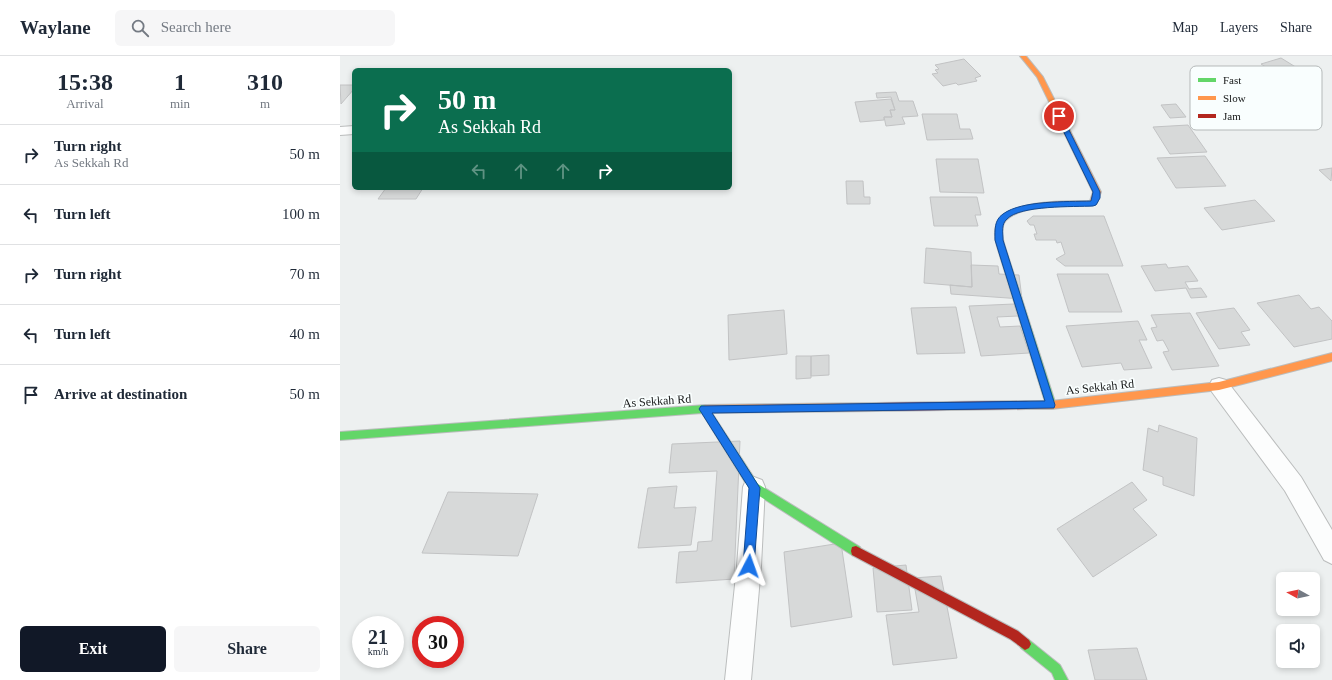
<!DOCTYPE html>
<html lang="en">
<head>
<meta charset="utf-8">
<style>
  :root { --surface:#fff; --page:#f6f6f7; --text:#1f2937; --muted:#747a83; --line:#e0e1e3; --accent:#111827 }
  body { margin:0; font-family:Georgia,serif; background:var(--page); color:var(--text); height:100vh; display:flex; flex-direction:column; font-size:15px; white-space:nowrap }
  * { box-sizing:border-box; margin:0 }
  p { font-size:13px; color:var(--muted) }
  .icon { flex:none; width:22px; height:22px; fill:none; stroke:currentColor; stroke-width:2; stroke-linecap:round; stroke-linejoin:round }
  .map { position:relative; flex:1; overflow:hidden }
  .details { display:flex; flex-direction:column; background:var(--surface); width:340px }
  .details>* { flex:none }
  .banner { position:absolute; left:12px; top:12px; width:380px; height:122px; border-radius:6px; box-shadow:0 2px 6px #0003; background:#0b6e4f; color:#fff; overflow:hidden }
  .needle { width:26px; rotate:278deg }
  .buttons { position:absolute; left:936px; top:516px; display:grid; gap:8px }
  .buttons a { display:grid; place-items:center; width:44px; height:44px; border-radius:6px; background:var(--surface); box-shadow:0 2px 6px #0003; font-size:20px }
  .speed { position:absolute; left:12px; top:560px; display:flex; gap:8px; font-size:20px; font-weight:700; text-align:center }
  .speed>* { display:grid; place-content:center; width:52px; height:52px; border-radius:50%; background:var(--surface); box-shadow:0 2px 6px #0003; line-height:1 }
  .speed small { font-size:10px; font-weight:400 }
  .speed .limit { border:6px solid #d22; background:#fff; color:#111 }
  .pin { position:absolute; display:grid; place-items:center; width:34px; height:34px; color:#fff; margin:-17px; border:2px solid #fff; border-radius:50%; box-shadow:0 1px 4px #0007 }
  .me { position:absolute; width:44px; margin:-22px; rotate:4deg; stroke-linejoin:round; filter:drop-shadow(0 0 3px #0008) }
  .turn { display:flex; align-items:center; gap:14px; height:84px; padding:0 20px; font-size:18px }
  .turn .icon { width:52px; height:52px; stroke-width:2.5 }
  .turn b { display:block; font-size:28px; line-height:34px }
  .lanes { display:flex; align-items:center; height:38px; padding:0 20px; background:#0003; justify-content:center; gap:20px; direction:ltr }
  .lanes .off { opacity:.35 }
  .eta { display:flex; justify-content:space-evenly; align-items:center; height:68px; text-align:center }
  .eta b { font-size:24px; font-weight:600; line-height:28px }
  .primary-button { display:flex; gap:8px; margin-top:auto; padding:8px 20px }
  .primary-button a { flex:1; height:46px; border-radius:6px; background:var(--accent); color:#fff; font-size:16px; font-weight:600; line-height:46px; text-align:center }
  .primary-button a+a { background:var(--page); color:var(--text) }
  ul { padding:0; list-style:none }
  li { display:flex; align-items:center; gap:12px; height:60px; padding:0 20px; border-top:1px solid var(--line) }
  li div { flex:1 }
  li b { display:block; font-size:15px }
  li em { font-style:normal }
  header { display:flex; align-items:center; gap:24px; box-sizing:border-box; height:56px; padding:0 20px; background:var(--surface); border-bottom:1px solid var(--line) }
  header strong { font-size:19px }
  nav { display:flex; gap:22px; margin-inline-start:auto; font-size:14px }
  .search { width:280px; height:36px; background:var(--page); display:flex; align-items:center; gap:10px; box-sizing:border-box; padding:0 14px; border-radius:6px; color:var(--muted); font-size:15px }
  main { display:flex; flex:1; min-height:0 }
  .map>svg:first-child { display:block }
  .building { fill:#d7d9d9; stroke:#c2c3c4 }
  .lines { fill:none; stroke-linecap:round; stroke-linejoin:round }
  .street-casing { stroke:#bbbdbd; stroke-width:2 }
  .fast-casing { stroke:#bbbdbd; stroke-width:2 }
  .slow-casing { stroke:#bbbdbd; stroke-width:2 }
  .jam-casing { stroke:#bbbdbd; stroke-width:2 }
  .street { fill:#fcfdfd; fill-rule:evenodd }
  .fast { fill:#63d668; fill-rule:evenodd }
  .slow { fill:#ff974d; fill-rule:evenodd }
  .jam { fill:#b3261e; fill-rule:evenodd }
  .route { fill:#1a73e8; stroke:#114b97 }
  .labels { text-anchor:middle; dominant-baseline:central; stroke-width:3.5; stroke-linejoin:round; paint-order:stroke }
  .street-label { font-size:12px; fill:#161818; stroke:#f9fefe }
  .key { fill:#f9fefe; stroke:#b5b9b9; stroke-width:1 }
  .key-label { font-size:11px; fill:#161818 }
</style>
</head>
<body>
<header>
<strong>Waylane</strong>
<div class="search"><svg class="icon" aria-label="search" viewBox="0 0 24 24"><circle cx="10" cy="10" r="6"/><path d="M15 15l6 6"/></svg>Search here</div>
<nav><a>Map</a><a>Layers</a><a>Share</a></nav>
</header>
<main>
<section class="details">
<div class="eta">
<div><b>15:38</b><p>Arrival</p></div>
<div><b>1</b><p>min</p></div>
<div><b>310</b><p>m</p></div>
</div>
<ul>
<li><svg class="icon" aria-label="right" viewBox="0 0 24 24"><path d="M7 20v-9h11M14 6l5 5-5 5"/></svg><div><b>Turn right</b><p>As Sekkah Rd</p></div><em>50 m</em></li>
<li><svg class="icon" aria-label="left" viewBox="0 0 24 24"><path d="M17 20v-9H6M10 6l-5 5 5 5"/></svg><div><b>Turn left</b></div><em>100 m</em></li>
<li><svg class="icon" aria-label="right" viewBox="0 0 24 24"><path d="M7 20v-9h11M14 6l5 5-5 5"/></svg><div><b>Turn right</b></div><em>70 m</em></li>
<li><svg class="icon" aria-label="left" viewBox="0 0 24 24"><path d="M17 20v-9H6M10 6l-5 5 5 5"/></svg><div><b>Turn left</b></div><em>40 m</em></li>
<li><svg class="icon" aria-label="arrive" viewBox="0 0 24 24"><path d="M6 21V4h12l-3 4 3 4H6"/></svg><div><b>Arrive at destination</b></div><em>50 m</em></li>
</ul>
<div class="primary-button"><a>Exit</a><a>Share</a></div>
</section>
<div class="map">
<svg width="992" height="624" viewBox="0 0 992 624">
  <rect width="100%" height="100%" fill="#edf0f0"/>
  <!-- building -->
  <path class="building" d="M941 2 967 18 956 21 952 19 943 22 921 8Z
    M624 3 641 20 635 22 637 25 618 29 616 27 603 30 592 18 598 17 595 14 599 13 595 9Z
    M0 29H14V33L1 48Z
    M556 36 559 45H573L578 60 562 61 565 68 546 70 544 61H552L550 54H555L551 41 537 42 536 37Z
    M551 43 555 54H550L552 61H544V64L520 66 515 46Z
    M836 48 846 61 830 62 821 49Z
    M582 58H617L620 73H630L633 83 587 84Z
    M848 69 867 96 830 98 813 71Z
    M865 100 886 130 836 132 817 102Z
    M596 103H638L644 137 600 136Z
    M992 112 991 125 979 114Z
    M506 125H523L524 141H530V148H507Z
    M46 132H83L76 143H38Z
    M590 141H637L641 159H635L638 170H594Z
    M915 144 935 165 882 174 864 152Z
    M693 160H764L783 210H725L716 203 725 198 721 186 717 187 716 184H696L694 178H697L694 169H690L687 165Z
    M586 192 631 196 632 231 584 227Z
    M826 208 828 212 848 210 858 225 845 226 849 233 861 232 867 241 851 242 846 232 815 235 801 210Z
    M631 209 658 210 659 218 679 219 682 243 611 238 610 229 632 231Z
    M717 218H768L782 256H729Z
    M959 239 971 253 979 251 992 265V283L954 291 917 247Z
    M674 248 678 260 657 261 660 271 680 270 689 297 641 300 629 250Z
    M616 251 625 297 577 298 571 252Z
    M894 252 910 274 901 276 910 289 879 293 856 257Z
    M444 254 447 298 389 304 388 259Z
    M850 257 879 310 832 314 823 296 829 295 823 284 817 285 811 272 817 271 811 259Z
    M798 265 807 284H799L812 312 784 314 781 307 742 311 726 270Z
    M489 299V319L471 320V300Z
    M456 300H471V322L456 323Z
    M819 369 857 382 854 440 823 429V421L803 414 808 372 818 376Z
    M400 385 394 523 336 527 339 496 357 495 358 486 372 485 377 415 329 417 332 388Z
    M792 426 807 444 793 453 817 479 753 521 717 473Z
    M337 430 334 452 356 451 351 489 298 492 308 432Z
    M108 436 198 438 178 500 82 497Z
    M501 487 512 561 451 571 444 496Z
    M566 509 572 554 537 556 533 512Z
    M601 520 617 602 553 609 546 559 579 556 573 522Z
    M797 592 807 624H755L748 594Z"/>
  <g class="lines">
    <defs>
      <path id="street" d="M14 70V78L0 79V71Z
        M879 322 886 324 961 421 992 474V508L984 504 945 435 872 336 869 330 872 324Z
        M414 421 422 424 425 431 421 510 411 624H385L397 510 403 431 406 424Z"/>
      <path id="fast" d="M664 197 668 200 716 349 714 352 711 353 708 352 706 349 660 200Z
        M366 349 369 350 370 354 418 428 520 491 521 495 520 499 516 500 512 499 410 434 362 357 0 384V376Z
        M685 582 689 584 720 609 728 624H715L712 617 681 592 679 588 681 584Z"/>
      <path id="slow" d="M680 0H686L703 21 761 136 757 147 753 149C734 150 674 148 664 167 659 177 665 190 668 200L664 203 660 200C657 190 653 180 656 170 664 143 727 145 750 145L753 136 697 21Z
        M992 297V305L879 334 711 353H686L683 352 681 349 683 346 686 345H711L879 326Z
        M536 347 539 348 541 351 539 354 536 355 366 357 363 356 361 353 363 350 366 349Z"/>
      <path id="jam" d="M686 345 689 346 691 349 689 352 686 353 536 355 533 354 531 351 533 348 536 347Z
        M516 490 678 575 689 584 691 588 689 592 685 594 670 583 512 499 511 495 512 491Z"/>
    </defs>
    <!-- street casing -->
    <use href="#street" class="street-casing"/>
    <!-- fast casing -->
    <use href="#fast" class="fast-casing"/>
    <!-- slow casing -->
    <use href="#slow" class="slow-casing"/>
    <!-- jam casing -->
    <use href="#jam" class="jam-casing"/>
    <!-- street -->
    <use href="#street" class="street"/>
    <!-- fast -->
    <use href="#fast" class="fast"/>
    <!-- slow -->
    <use href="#slow" class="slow"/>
    <!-- jam -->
    <use href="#jam" class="jam"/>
  </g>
  <!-- route -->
  <path class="route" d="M716 58 722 60 760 136V142L756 149 753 150C734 151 680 149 667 163 661 168 663 176 663 184L715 349 714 352 372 357 420 432 414 510 413 514 409 516 405 514 403 510 409 432 361 356 359 353 361 350 705 345 655 184C655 174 654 164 663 158 682 144 727 146 751 145L753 136 716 60Z"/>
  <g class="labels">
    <!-- street labels -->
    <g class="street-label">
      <text transform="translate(760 331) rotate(-6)">As Sekkah Rd</text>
      <text transform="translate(317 345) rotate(-4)">As Sekkah Rd</text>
    </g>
  </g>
  <!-- legend -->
  <rect x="850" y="10" width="132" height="64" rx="6" class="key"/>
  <rect x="858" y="22" width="18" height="4" fill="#63d668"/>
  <rect x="858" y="40" width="18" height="4" fill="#ff974d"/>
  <rect x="858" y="58" width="18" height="4" fill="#b3261e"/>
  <g class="key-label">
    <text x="883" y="28">Fast</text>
    <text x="883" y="46">Slow</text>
    <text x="883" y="64">Jam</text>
  </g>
</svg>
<div class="buttons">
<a><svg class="needle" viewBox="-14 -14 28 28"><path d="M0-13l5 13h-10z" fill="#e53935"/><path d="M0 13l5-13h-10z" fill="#747a83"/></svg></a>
<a><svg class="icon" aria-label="sound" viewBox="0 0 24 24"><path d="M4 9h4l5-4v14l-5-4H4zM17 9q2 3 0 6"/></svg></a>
</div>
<div class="speed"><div>21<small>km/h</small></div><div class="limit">30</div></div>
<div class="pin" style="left:719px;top:60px;background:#d93025"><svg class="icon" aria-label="arrive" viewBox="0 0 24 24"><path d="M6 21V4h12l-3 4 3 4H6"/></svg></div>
<svg class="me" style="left:409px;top:510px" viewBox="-20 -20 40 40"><path d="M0-17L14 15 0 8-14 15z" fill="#1a73e8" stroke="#fff" stroke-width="4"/></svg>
<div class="banner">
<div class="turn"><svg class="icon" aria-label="right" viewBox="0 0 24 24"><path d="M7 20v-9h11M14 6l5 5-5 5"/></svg><div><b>50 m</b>As Sekkah Rd</div></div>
<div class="lanes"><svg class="icon off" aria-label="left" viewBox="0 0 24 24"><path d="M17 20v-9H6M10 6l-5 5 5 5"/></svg><svg class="icon off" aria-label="ahead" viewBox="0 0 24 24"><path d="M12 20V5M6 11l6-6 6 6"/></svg><svg class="icon off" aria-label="ahead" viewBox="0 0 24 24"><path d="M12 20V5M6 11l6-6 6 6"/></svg><svg class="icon" aria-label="right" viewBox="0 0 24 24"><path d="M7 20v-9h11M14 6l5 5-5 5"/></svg></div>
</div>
</div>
</main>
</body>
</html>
